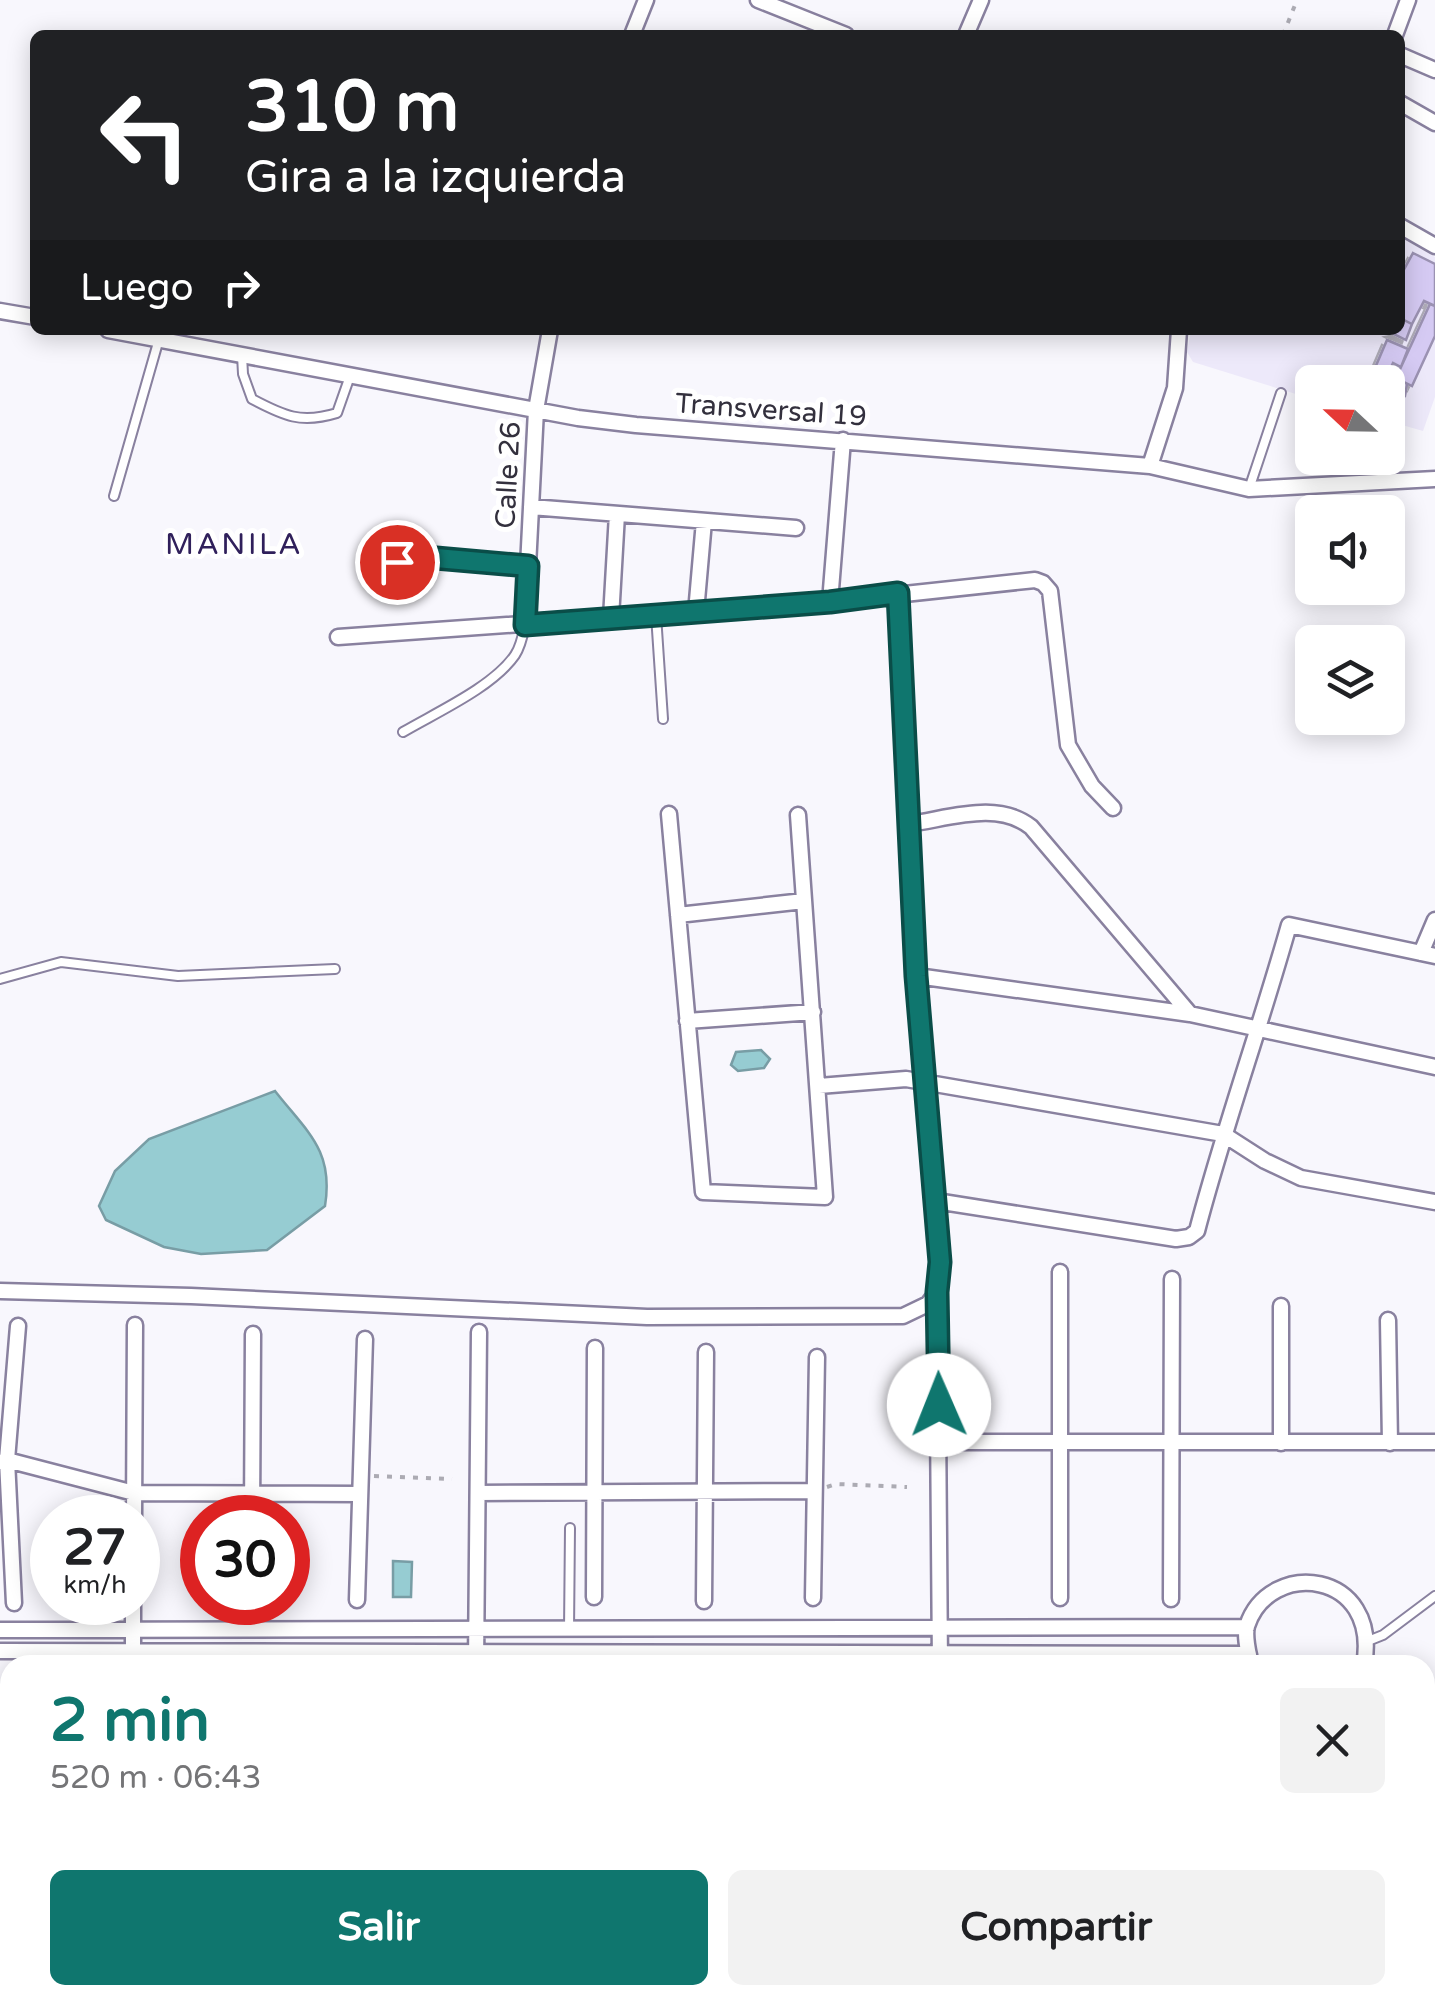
<!DOCTYPE html>
<html lang="es">
<head>
<meta charset="utf-8">
<style>
  :root { --surface:#fff; --page:#f2f2f2; --text:#202124; --muted:#757577; --accent:#0f766e }
  body { margin:0; font-family:"Varela Round",sans-serif; background:var(--page); color:var(--text); height:100vh; display:flex; flex-direction:column; font-size:38px; white-space:nowrap }
  * { box-sizing:border-box; margin:0 }
  p { font-size:32px; color:var(--muted) }
  .icon { flex:none; width:55px; height:55px; fill:none; stroke:currentColor; stroke-width:2; stroke-linecap:round; stroke-linejoin:round }
  .map { position:relative; flex:1; overflow:hidden }
  .panel { position:absolute; left:0px; top:1655px; width:1435px; height:350px; display:flex; flex-direction:column; background:var(--surface); border-radius:30px 30px 0 0; box-shadow:0 5px 25px #0003 }
  .panel>* { flex:none }
  .hud { position:absolute; left:30px; top:30px; width:1375px; height:305px; border-radius:15px; box-shadow:0 5px 25px #0003; background:#202124; color:#fff; overflow:hidden }
  .needle { width:65px; rotate:292deg }
  .fabs { position:absolute; left:1295px; top:365px; display:grid; gap:20px }
  .fabs a { display:grid; place-items:center; width:110px; height:110px; border-radius:15px; background:var(--surface); box-shadow:0 5px 25px #0003; font-size:50px }
  .speed { position:absolute; left:30px; top:1495px; display:flex; gap:20px; font-size:50px; font-weight:700; text-align:center }
  .speed>* { display:grid; place-content:center; width:130px; height:130px; border-radius:50%; background:var(--surface); box-shadow:0 5px 25px #0003; line-height:1 }
  .speed small { font-size:25px; font-weight:400 }
  .speed .limit { border:15px solid #d22; background:#fff; color:#111 }
  .pin { position:absolute; display:grid; place-items:center; width:85px; height:85px; color:#fff; margin:-42px; border:5px solid #fff; border-radius:50%; box-shadow:0 2px 10px #0007 }
  .me { position:absolute; width:110px; margin:-55px; rotate:359deg; stroke-linejoin:round; filter:drop-shadow(0 0 8px #0008) }
  .turn { display:flex; align-items:center; gap:35px; height:210px; padding:0 50px; font-size:45px }
  .turn .icon { width:130px; height:130px; stroke-width:2.5 }
  .turn b { display:block; font-size:70px; line-height:85px }
  .then { display:flex; align-items:center; height:95px; padding:0 50px; background:#0003; gap:20px; font-size:38px }
  .round { display:grid; place-items:center; flex:none; width:105px; height:105px; border-radius:15px; background:var(--page) }
  .headline { display:flex; align-items:center; justify-content:space-between; height:170px; padding:0 50px }
  h1 { font-size:60px; font-weight:800; line-height:75px; color:var(--accent) }
  .action { display:flex; gap:20px; margin-top:auto; padding:20px 50px }
  .action a { flex:1; height:115px; border-radius:15px; background:var(--accent); color:#fff; font-size:40px; font-weight:800; line-height:115px; text-align:center }
  .action a+a { background:var(--page); color:var(--text) }
  .map>svg:first-child { display:block }
  .built { fill:#ede9fa }
  .water { fill:#96ccd2; stroke:#789da5; stroke-width:2.5 }
  .building { fill:#d5caf3; stroke:#9b92b2; stroke-width:2.5; filter:url(#shadow) }
  .lines { fill:none; stroke-linecap:round; stroke-linejoin:round }
  .lane-casing { stroke:#89819f; stroke-width:12 }
  .street-casing { stroke:#89819f; stroke-width:19 }
  .path { stroke:#acabb3; stroke-width:4; stroke-dasharray:5 8; stroke-linecap:butt }
  .lane { stroke:#fff; stroke-width:8 }
  .street { stroke:#fff; stroke-width:14 }
  .route-casing { stroke:#0a4d48; stroke-width:25 }
  .route { stroke:#0f766e; stroke-width:18 }
  .labels { text-anchor:middle; dominant-baseline:central; stroke-width:10; stroke-linejoin:round; paint-order:stroke }
  .street-label { font-size:28px; fill:#33303d; stroke:#fff }
  .neighbourhood-label { font-size:30px; letter-spacing:2.5px; fill:#30205b; stroke:#fff }
</style>
</head>
<body>
<div class="map">
<svg width="1435" height="2005" viewBox="0 0 1435 2005">
  <defs>
    <filter id="shadow"><feDropShadow dx="-5" dy="5" stdDeviation="0" flood-color="#0004"/></filter>
  </defs>
  <rect width="100%" height="100%" fill="#f8f7fd"/>
  <!-- built -->
  <path class="built" d="M1400 237 1435 257V397L1423 431 1388 421V382H1312V399L1193 362 1187 352 1191 330H1400Z"/>
  <!-- water -->
  <path class="water" d="M761 1050 770 1059 764 1068 738 1071 731 1065 736 1052Z
    M275 1091C307 1132 334 1150 325 1206L267 1250 201 1254 164 1247 106 1220 99 1206 115 1171 149 1139Z
    M393 1561 412 1562 411 1597H393Z"/>
  <!-- building -->
  <path class="building" d="M1413 253 1435 264V306L1424 301 1412 324 1400 318V277Z
    M1430 304 1435 306V336L1412 386 1396 378Z
    M1400 318 1412 324 1406 340 1390 332 1400 330Z
    M1387 340 1408 349 1401 367 1393 363 1384 382H1369Z
    M1396 378 1407 384 1405 396 1392 392Z"/>
  <g class="lines">
    <defs>
      <path id="lane" d="M242 355 243 374 252 399C284 416 301 424 337 413L350 376
        M1249 489 1281 393
        M114 496 159 339
        M397 561 436 558 528 566
        M656 615 663 719
        M403 732C437 712 493 687 515 655 521 646 523 635 525 625
        M0 979 61 962 178 976 335 969
        M569 1630 570 1528
        M1368 1641 1383 1635 1435 1596"/>
      <path id="street" d="M758 0 846 35
        M632 35 646 0
        M966 35 981 0
        M1395 35 1408 0
        M1400 55 1435 70
        M1400 103 1435 123
        M1400 226 1435 246
        M0 311 35 317
        M108 330 578 418 636 425 1150 466 1249 489 1435 479
        M1150 466 1175 388 1179 330
        M531 507 796 528
        M898 593 917 976 940 1262 937 1292 940 1665
        M830 602 843 440
        M696 612 704 521
        M611 618 617 514
        M525 625 536 410 550 330
        M338 637 830 602 1035 580 1043 583 1050 591 1068 745 1092 786 1113 808
        M669 814 703 1192 825 1197 798 815
        M908 824C948 819 997 800 1031 827L1190 1014
        M678 915 804 901
        M1421 953 1435 920
        M917 976 1190 1014 1435 1067
        M687 1021 813 1012
        M819 1086 906 1079 1223 1134 1265 1161 1301 1178 1435 1202
        M936 1201 1176 1239 1189 1237 1197 1231C1224 1128 1260 1028 1289 925L1435 956
        M1060 1272V1598
        M0 1291 191 1296 647 1317 903 1316 928 1304 937 1292
        M1388 1320 1390 1443
        M940 1442H1435
        M1281 1443V1306
        M0 1462 7 1460 134 1493 360 1494
        M478 1493 814 1491
        M134 1518 135 1325
        M252 1518 253 1334
        M594 1597 595 1348
        M813 1598 817 1357
        M1171 1599 1172 1279
        M357 1600 365 1339
        M704 1601 706 1352
        M14 1603 7 1460 18 1326
        M250 1603V1602
        M0 1630 1247 1627
        M0 1651 1249 1654
        M133 1665V1602
        M476 1665 479 1332
        M1251 1665C1249 1654 1244 1638 1247 1626 1269 1558 1381 1570 1364 1665
        M0 1822 10 1810
        M0 1856 10 1866
        M0 1912 10 1914
        M588 1995 589 2005
        M52 2005 54 1995
        M151 2005V1995
        M257 2005V1995
        M365 2005 366 1995
        M472 2005V1995
        M692 2005V1995
        M799 2005V1995
        M902 2005V1995
        M1008 2005V1995"/>
    </defs>
    <!-- lane casing -->
    <use href="#lane" class="lane-casing"/>
    <!-- street casing -->
    <use href="#street" class="street-casing"/>
    <!-- path -->
    <path class="path" d="M1283 35 1297 0
      M374 1476 452 1479
      M827 1487 836 1484 907 1487"/>
    <!-- lane -->
    <use href="#lane" class="lane"/>
    <!-- street -->
    <use href="#street" class="street"/>
  </g>
  <g class="lines">
    <defs>
      <path id="route" d="M397 562 436 558 528 566 525 625 830 602 898 593 916 976 940 1262 937 1292 939 1405"/>
    </defs>
    <!-- route casing -->
    <use href="#route" class="route-casing"/>
    <!-- route -->
    <use href="#route" class="route"/>
  </g>
  <g class="labels">
    <!-- street labels -->
    <g class="street-label">
      <text transform="translate(771 410) rotate(4)">Transversal 19</text>
      <text transform="translate(508 475) rotate(-87)">Calle 26</text>
    </g>
    <!-- neighbourhood labels -->
    <g class="neighbourhood-label">
      <text x="234" y="544">MANILA</text>
    </g>
  </g>
</svg>
<div class="fabs">
<a><svg class="needle" viewBox="-14 -14 28 28"><path d="M0-13l5 13h-10z" fill="#e53935"/><path d="M0 13l5-13h-10z" fill="#757577"/></svg></a>
<a><svg class="icon" aria-label="sound" viewBox="0 0 24 24"><path d="M4 9h4l5-4v14l-5-4H4zM17 9q2 3 0 6"/></svg></a>
<a><svg class="icon" aria-label="layers" viewBox="0 0 24 24"><path d="M12 4l9 5-9 5-9-5zM3 14l9 5 9-5"/></svg></a>
</div>
<div class="speed"><div>27<small>km/h</small></div><div class="limit">30</div></div>
<div class="pin" style="left:397px;top:562px;background:#d93025"><svg class="icon" aria-label="arrive" viewBox="0 0 24 24"><path d="M6 21V4h12l-3 4 3 4H6"/></svg></div>
<svg class="me" style="left:939px;top:1405px" viewBox="-20 -20 40 40"><circle r="19" fill="#fff"/><path d="M0-13L10 11 0 6-10 11z" fill="#0f766e"/></svg>
<div class="hud">
<div class="turn"><svg class="icon" aria-label="left" viewBox="0 0 24 24"><path d="M17 20v-9H6M10 6l-5 5 5 5"/></svg><div><b>310 m</b>Gira a la izquierda</div></div>
<div class="then">Luego<svg class="icon" aria-label="right" viewBox="0 0 24 24"><path d="M7 20v-9h11M14 6l5 5-5 5"/></svg></div>
</div>
<section class="panel">
<div class="headline"><div><h1>2 min</h1><p>520 m · 06:43</p></div><a class="round"><svg class="icon" aria-label="close" viewBox="0 0 24 24"><path d="M6 6l12 12M18 6L6 18"/></svg></a></div>
<div class="action"><a>Salir</a><a>Compartir</a></div>
</section>
</div>
</body>
</html>
